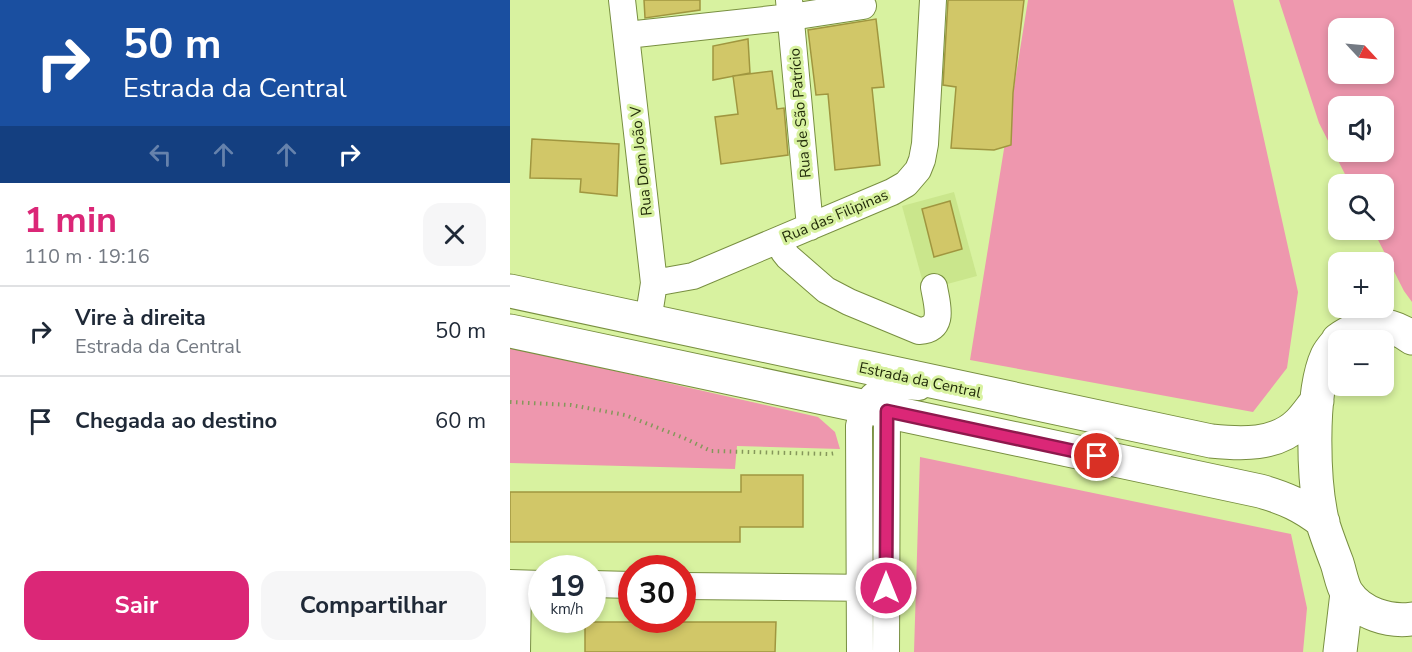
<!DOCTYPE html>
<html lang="pt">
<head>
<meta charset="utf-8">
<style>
  :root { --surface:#fff; --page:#f6f6f7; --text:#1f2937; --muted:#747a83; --line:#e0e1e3; --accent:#db2777 }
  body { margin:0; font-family:"Nunito Sans",sans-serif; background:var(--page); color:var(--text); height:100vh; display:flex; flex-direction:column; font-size:22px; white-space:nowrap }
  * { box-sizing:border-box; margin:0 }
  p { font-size:20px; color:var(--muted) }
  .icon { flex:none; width:33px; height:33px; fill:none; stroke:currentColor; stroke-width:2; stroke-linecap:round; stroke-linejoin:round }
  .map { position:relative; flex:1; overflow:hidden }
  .details { display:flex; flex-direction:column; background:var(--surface); width:510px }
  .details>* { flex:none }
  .top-card { background:#1a4fa0; color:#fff; overflow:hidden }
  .needle { width:39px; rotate:116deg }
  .fabs { position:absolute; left:818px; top:18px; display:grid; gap:12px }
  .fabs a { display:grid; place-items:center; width:66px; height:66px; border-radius:12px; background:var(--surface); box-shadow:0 3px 9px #0003; font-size:30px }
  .speed { position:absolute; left:18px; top:555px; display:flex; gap:12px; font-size:30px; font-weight:700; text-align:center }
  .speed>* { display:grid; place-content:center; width:78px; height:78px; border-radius:50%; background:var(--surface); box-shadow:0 3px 9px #0003; line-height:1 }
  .speed small { font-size:15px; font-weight:400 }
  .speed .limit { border:9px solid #d22; background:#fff; color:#111 }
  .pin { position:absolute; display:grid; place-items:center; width:51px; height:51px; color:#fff; margin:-26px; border:3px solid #fff; border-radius:50%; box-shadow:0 2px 6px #0007 }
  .me { position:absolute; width:66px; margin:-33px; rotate:0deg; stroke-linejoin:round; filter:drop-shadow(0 0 4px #0008) }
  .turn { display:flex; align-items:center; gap:21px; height:126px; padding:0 24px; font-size:27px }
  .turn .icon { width:78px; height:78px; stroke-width:2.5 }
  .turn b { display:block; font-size:42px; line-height:51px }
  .lanes { display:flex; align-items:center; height:57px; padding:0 24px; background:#0003; justify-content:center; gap:30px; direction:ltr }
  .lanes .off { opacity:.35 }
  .round { display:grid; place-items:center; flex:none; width:63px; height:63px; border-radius:18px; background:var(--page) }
  .summary { display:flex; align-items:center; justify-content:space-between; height:102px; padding:0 24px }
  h1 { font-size:36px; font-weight:700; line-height:45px; color:var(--accent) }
  .cta { display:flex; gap:12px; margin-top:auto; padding:12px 24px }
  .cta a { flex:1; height:69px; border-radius:18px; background:var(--accent); color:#fff; font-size:24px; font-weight:700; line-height:69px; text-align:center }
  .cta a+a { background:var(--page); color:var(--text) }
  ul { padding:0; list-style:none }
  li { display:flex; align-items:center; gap:18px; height:90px; padding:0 24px; border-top:2px solid var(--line) }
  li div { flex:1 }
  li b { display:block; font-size:22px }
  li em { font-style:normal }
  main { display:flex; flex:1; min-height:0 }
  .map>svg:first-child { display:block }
  .built { fill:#cae68c }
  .green { fill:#ee97ae; fill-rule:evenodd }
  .building { fill:#d1c768; stroke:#a0963f; stroke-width:1.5 }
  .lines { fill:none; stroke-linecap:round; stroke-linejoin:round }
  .minor-casing { stroke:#788f40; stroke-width:28 }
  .major-casing { stroke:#788f40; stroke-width:35 }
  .path { stroke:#85975b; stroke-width:4; stroke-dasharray:1.5 4.5; stroke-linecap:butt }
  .minor { stroke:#fff; stroke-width:26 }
  .major { stroke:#fff; stroke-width:33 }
  .route-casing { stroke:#8e194d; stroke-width:15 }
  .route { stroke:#db2777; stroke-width:10 }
  .labels { text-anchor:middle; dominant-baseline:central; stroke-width:6; stroke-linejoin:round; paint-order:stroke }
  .street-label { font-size:15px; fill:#1f2807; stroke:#d8f2a0 }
</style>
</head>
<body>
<main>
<section class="details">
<div class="top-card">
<div class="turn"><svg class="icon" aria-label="right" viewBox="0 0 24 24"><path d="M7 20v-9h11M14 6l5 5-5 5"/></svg><div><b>50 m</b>Estrada da Central</div></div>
<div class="lanes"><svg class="icon off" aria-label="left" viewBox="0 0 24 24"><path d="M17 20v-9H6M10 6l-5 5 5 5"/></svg><svg class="icon off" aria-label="ahead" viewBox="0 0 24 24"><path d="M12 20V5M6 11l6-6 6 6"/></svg><svg class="icon off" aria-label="ahead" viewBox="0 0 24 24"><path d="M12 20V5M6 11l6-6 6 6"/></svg><svg class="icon" aria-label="right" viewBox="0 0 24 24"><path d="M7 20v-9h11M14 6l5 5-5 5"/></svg></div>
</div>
<div class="summary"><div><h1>1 min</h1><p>110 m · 19:16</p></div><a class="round"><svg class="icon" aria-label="close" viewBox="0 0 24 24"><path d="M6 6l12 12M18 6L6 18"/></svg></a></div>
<ul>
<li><svg class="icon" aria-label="right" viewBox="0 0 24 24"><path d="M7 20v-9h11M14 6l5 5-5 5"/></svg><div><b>Vire à direita</b><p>Estrada da Central</p></div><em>50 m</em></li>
<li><svg class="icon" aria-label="arrive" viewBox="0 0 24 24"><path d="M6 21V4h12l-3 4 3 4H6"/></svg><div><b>Chegada ao destino</b></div><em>60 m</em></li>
</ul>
<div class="cta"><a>Sair</a><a>Compartilhar</a></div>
</section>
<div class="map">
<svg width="902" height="652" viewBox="0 0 902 652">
  <rect width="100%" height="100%" fill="#d8f2a0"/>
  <!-- built -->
  <path class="built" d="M444 192 467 276 415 290 392 206Z"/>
  <!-- green -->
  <path class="green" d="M518 0H723L788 292 777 368 743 412 460 360Z
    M769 0H902V302L894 291 863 230H873V184H840L809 123ZM828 28H873V74H828ZM828 106H873V152H828Z
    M0 347 308 417 325 432 330 449 227 446 225 469 0 463Z
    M410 457 781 534 797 608 793 652H404Z"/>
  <!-- building -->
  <path class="building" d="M134 0H190V10L135 18Z
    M438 0H514L503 93 501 145 484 150 441 148 446 87 433 85Z
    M366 19 374 87 362 88 370 165 325 170 318 94 306 95 298 30Z
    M238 39 240 73 203 80V46Z
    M262 71 267 109 274 108 278 155 211 164 205 117 228 114 223 76Z
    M22 139 109 144 107 196 70 192 71 179 20 178Z
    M440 201 452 249 424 257 412 209Z
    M231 475H293V527H230V542H0V492H231Z
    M75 622H266L265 652H75Z"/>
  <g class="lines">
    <defs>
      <path id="minor" d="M112 0 144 283 138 321
        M279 0 300 227
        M117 35 281 17 353 6
        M270 240 274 252 278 257 316 290 339 302 409 331C436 329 427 305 424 287
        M144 283 183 276 382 192 396 184 408 170 412 160 415 144 423 0
        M371 396 377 411 376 652
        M0 583 32 584
        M82 584 122 585
        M172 586 367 588
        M7 652 8 584
        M350 652 349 426C356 389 375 384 409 387"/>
      <path id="major" d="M0 291 701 441C731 444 766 446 789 423 796 416 801 408 807 401
        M0 331 750 491C775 498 793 506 813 522
        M828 340C852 322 878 320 902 338
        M828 341C824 346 820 350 817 356 800 393 803 484 813 524 817 537 822 550 827 563 830 572 832 585 837 593 851 614 879 622 902 619
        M830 652 837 593"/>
    </defs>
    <!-- minor casing -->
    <use href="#minor" class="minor-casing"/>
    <!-- major casing -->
    <use href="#major" class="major-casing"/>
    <!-- path -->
    <path class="path" d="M0 402 61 405 115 415 174 438 201 451 319 454 326 453"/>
    <!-- minor -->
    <use href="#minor" class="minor"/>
    <!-- major -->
    <use href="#major" class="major"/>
  </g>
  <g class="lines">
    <defs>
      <path id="route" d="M376 588 377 411 587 456"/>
    </defs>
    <!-- route casing -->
    <use href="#route" class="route-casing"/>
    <!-- route -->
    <use href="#route" class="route"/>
  </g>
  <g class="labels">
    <!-- street labels -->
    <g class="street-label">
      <text transform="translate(290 113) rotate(-95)">Rua de São Patrício</text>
      <text transform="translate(131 161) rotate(-96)">Rua Dom João V</text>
      <text transform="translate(325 216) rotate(-23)">Rua das Filipinas</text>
      <text transform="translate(410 380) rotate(12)">Estrada da Central</text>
    </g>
  </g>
</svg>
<div class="fabs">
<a><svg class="needle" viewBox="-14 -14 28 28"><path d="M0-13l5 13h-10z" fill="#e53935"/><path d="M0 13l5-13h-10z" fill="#747a83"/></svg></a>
<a><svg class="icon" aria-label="sound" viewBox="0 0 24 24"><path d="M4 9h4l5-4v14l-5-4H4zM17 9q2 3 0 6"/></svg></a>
<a><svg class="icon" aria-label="search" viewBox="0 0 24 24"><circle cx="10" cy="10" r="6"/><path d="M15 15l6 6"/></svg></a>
<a>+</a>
<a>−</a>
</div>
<div class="speed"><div>19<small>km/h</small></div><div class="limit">30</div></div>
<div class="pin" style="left:587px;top:456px;background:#d93025"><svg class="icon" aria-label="arrive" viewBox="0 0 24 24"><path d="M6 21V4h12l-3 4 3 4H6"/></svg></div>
<svg class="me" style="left:376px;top:588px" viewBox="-20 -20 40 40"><circle r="17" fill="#db2777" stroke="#fff" stroke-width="3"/><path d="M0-11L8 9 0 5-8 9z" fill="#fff"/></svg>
</div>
</main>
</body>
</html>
